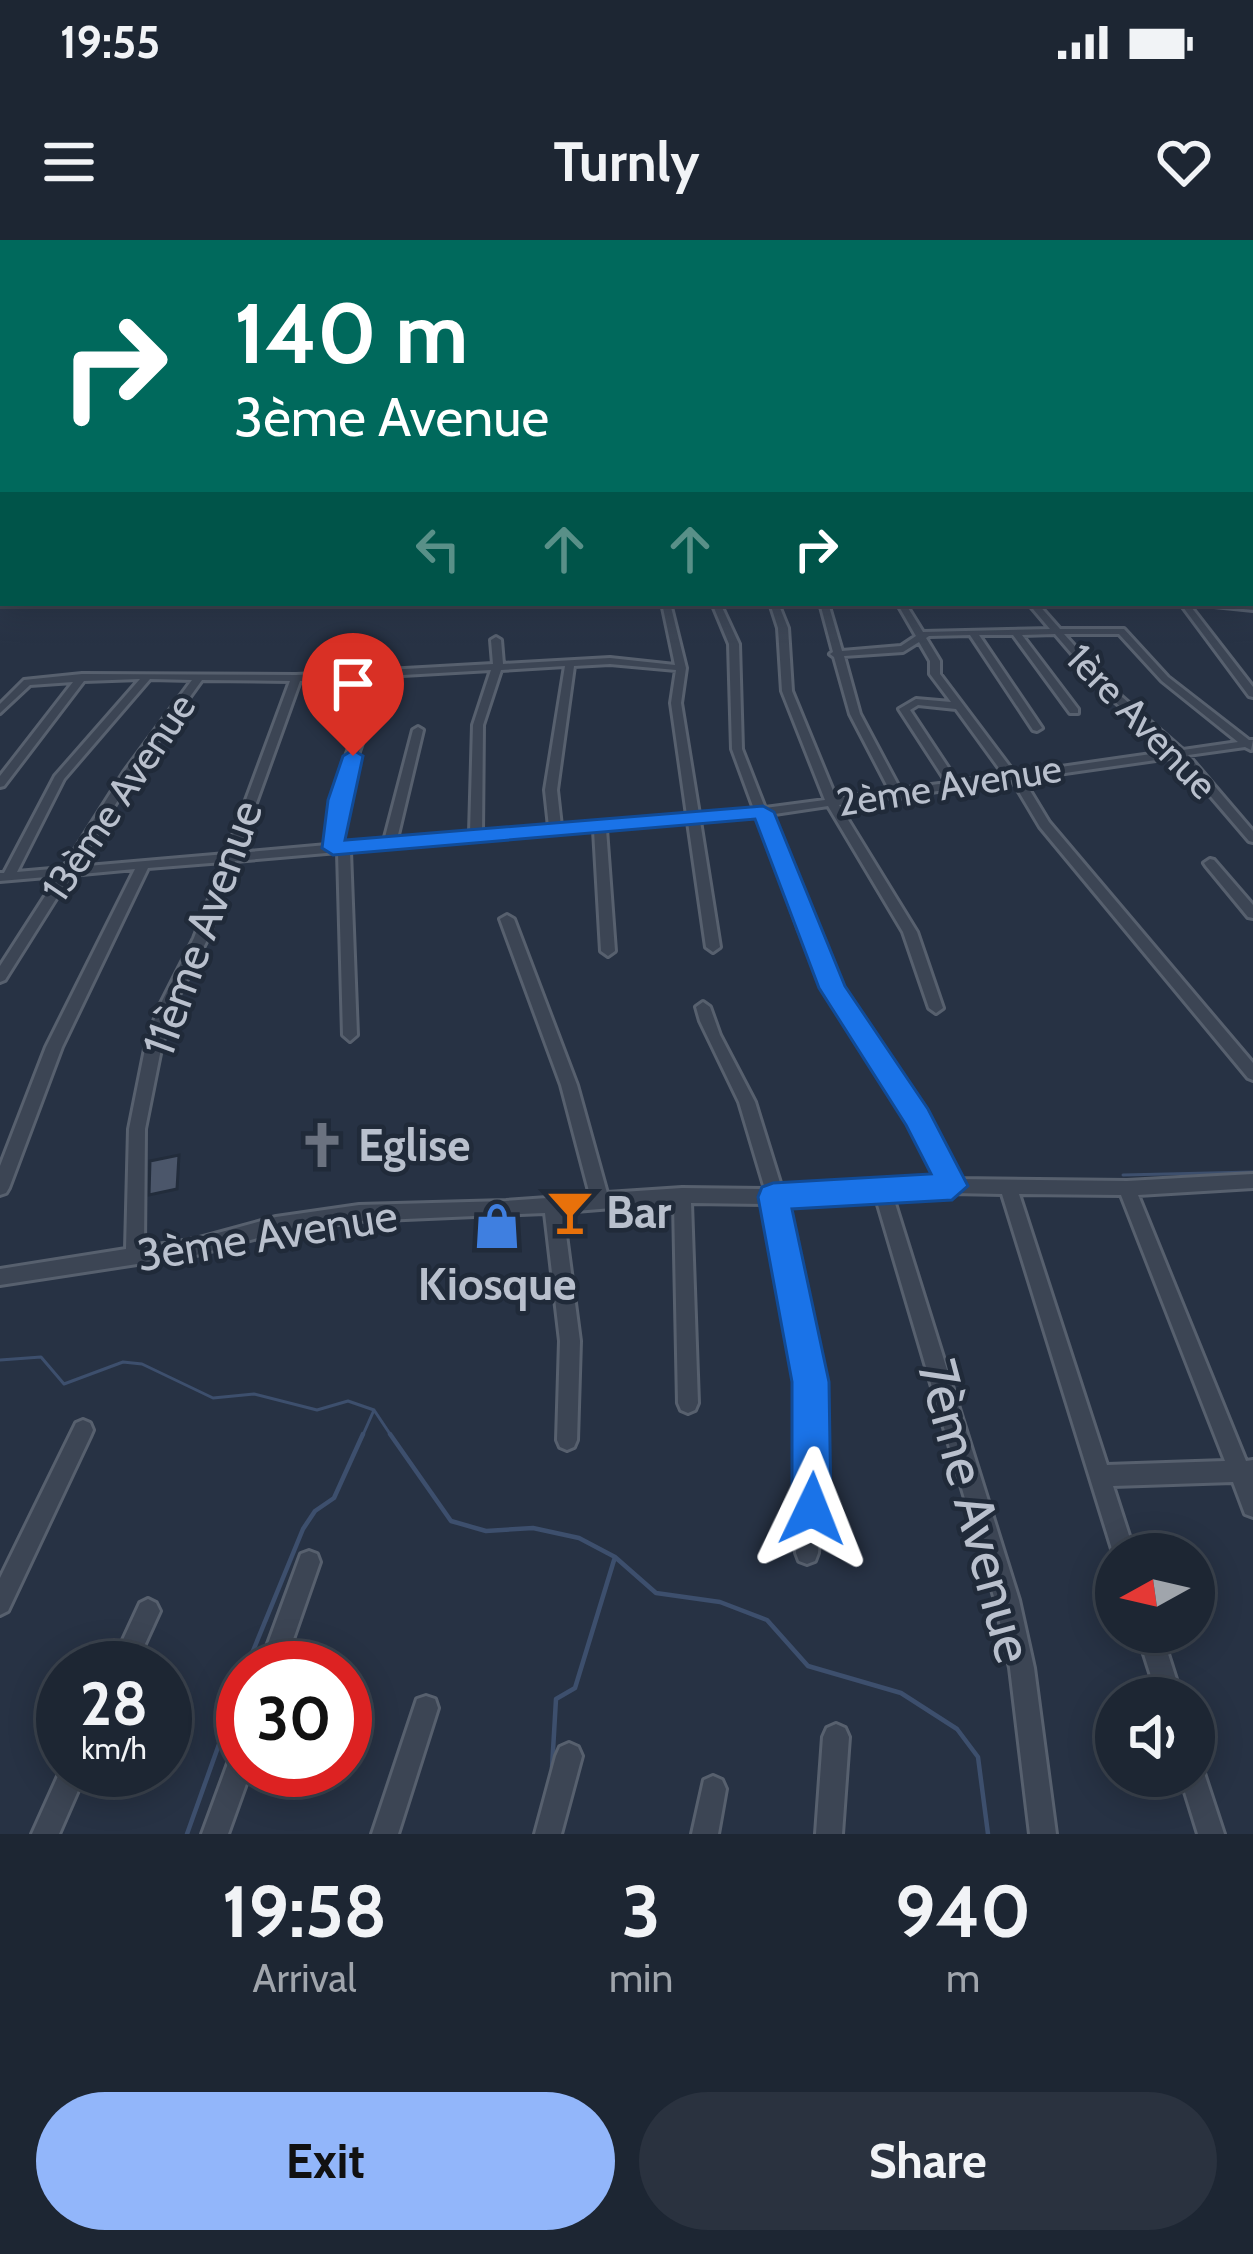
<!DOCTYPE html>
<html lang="en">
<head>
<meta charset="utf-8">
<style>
  :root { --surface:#1d2633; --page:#2a323f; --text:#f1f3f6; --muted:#a0a5ac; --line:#3b434e; --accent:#92b6fa }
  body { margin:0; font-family:Cabin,sans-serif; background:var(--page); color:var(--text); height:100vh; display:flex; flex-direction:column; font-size:45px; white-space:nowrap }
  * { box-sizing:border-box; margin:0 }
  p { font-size:39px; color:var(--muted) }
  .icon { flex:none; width:66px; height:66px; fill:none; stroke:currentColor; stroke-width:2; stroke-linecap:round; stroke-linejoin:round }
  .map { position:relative; height:1594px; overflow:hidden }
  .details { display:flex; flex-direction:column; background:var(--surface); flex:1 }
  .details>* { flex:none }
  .top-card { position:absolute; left:0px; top:0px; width:1254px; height:366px; box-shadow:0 6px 30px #0003,0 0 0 3px var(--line); background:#00695c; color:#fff; overflow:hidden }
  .needle { width:78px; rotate:262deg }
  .fabs { position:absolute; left:1095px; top:1293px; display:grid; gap:24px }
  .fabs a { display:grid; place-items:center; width:120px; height:120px; border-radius:50%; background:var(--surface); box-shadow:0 6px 30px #0003,0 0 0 3px var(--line); font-size:60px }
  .speed { position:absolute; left:36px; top:1401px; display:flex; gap:24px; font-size:60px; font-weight:700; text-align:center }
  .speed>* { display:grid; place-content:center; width:156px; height:156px; border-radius:50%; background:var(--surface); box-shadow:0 6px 30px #0003,0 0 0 3px var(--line); line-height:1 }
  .speed small { font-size:30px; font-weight:400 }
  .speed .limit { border:18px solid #d22; background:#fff; color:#111 }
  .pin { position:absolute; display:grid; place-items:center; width:102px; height:102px; color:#fff; margin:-123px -51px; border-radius:50% 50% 50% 0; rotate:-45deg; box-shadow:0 0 12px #0007 }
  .pin .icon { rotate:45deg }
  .me { position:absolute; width:132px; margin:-66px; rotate:2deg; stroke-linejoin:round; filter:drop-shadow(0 0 9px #0008) }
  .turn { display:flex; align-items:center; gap:42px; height:252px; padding:0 36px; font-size:54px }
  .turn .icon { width:156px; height:156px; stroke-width:2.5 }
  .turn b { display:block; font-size:84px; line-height:102px }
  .lanes { display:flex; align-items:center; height:114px; padding:0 36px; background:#0003; justify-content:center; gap:60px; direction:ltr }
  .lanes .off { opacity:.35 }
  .eta { display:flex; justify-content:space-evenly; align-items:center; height:204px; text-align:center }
  .eta b { font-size:72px; font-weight:800; line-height:84px }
  .button { display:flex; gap:24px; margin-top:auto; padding:24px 36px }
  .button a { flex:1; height:138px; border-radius:72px; background:var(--accent); color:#111; font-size:48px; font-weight:800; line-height:138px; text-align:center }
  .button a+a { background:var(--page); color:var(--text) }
  .status { display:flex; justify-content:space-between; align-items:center; height:84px; padding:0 60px; background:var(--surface); direction:ltr }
  .status svg { height:33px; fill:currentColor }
  header { display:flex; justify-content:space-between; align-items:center; height:156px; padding:0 36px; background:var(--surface); font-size:54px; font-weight:800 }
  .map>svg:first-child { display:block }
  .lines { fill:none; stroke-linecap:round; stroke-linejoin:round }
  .stream-far1 { stroke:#3d4f6d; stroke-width:3 }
  .stream { stroke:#3d4f6d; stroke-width:4.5 }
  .building { fill:#4b566a; stroke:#222c3b; stroke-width:3 }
  .minor-casing { stroke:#57606e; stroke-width:6 }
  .minor { fill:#3c4554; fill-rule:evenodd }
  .route { fill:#1a73e8; stroke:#114b97; stroke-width:3 }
  .labels { text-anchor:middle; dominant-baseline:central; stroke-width:9; stroke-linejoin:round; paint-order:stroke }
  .far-street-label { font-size:39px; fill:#b9c0cd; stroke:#202a39 }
  .street-label { font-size:45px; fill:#b9c0cd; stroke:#202a39 }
  .poi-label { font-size:45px; font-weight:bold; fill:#b9c0cd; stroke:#202a39; text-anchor:start }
  .near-street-label { font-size:54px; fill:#b9c0cd; stroke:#202a39 }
</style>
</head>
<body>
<div class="status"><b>19:55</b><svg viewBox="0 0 49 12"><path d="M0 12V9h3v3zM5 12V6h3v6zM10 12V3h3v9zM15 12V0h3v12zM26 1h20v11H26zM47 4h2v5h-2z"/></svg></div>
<header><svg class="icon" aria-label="menu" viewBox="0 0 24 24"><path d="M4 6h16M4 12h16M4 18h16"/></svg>Turnly<svg class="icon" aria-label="heart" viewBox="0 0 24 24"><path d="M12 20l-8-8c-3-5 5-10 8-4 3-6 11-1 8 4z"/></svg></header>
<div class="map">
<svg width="1253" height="1594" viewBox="0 0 1253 1594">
  <rect width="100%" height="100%" fill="#273244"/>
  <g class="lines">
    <!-- stream-far1 -->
    <path class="stream-far1" d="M214 644 225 613
      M1123 935 1253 932
      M840 941 942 937
      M999 950 1016 998
      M625 951 729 948
      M876 959 886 990
      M0 1120 41 1117 64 1144 123 1122 142 1124 213 1158 254 1154 317 1170 348 1161 374 1170 392 1197
      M362 1197 374 1170"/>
    <!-- stream -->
    <path class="stream" d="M390 1194 451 1281 486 1291 533 1288 579 1298 615 1317 656 1353 720 1362 767 1380 808 1426 901 1453 957 1489 978 1517 988 1594
      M246 1428 303 1289 315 1271 334 1258 363 1194
      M1013 1450 1025 1553
      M552 1528 556 1459 575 1448 615 1317
      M187 1594 243 1437"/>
  </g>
  <!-- building -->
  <path class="building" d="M179 915 177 949 149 955 150 921Z"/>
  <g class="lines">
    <defs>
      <path id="minor" d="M1251 237H1253V243H1251Z
        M662 363H670L686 428 681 463 699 574 754 569 732 509 729 404 712 363H720L739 404 742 509 765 568 825 560 782 451 778 388 770 363H778L788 388 792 451 836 558 890 551 850 474 834 417 830 414 833 412 820 363H828L842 411 901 406 916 396 897 363H905L923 392 1050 389 1028 363H1037L1060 389H1124L1168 437 1249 500H1253L1251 510 1245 507 1188 515 1253 591V602L1249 601 1177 517 1023 539 1049 582 1253 823V840L1248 838 1040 587 1012 540 904 556 898 559 893 557 839 565 917 692 943 768 936 773 929 768 903 692 828 566 768 575 813 690 839 746 924 872 957 939 1127 941 1253 934V948L1138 955 1246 1221 1253 1220V1277L1245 1274 1233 1242 1113 1246 1135 1314H1116V1322L1002 954 952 953 893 957 1019 1360 1034 1428 1056 1594H1030L1010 1428 995 1360 876 958 786 964C816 1078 827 1195 818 1313L815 1321 807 1324 799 1321 796 1313C806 1195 797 1079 768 964L691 963 698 1163 695 1170 688 1173 681 1170 678 1163 674 963 563 972 580 1101 577 1200 574 1207 567 1210 560 1207 557 1200 560 1101 545 973 359 981 276 993 196 1015 0 1045V1029L126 1009 129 889 145 809 158 769 194 698 223 622 148 628 62 807 9 948 6 953 0 955V926L46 807 135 629 71 635 5 740 0 742V726L58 636 0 641V633H4L55 536 140 439 84 441 4 546 0 547V536L73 442 30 445 0 473V464L24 440 82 434 296 435 378 431 383 426 387 430 493 424 491 400 496 397 501 400 503 424 610 418 675 425ZM1055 394 1107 455 1172 511 1019 533 1013 531 940 434V421L926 398 929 396 970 395 1033 490 1037 491 1042 488 979 395H1013L1070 473H1078V469L1022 395ZM1064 394H1119L1162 441 1238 502 1183 510 1115 451ZM919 402 930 421V434L951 462 916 459 899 469 947 543 900 549 860 474 844 416 903 412ZM610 424 676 430 671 463 687 575 561 586 557 550 574 426ZM565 426 545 550 549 587 482 592 483 485 501 430ZM491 430 473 485 470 593 397 599 423 490 418 487 413 490 384 601 340 604 350 538 385 436ZM375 437 338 538 327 605 238 613 300 441ZM150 439 192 440 124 532 63 628 17 632 64 539ZM202 440 290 441 226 614 76 627 135 533ZM918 465 956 469 1004 535 957 541 910 470ZM757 576 799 690 826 748 912 881 940 939 782 949 755 862 720 795 710 767 703 762 696 767 700 781 739 862 765 949 682 948 607 953 577 845 514 679 507 675 500 679 561 845 590 955 506 961 359 965 276 977 196 999 144 1007 145 889 161 809 172 769 208 698 235 621 338 612 343 795 350 801 357 795 350 611 594 590 601 711 608 716 615 711 606 589 688 582 706 707 713 712 720 707 700 581ZM1019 954 1121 955 1225 1221 1107 1225Z
        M1180 363H1188L1253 447V457L1249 456Z
        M1210 363 1253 364V370L1214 366Z
        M1210 619 1214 620 1253 665V678L1248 677 1206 626 1204 623Z
        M83 1180 90 1183 93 1190 90 1197 8 1371 0 1375V1338L76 1183Z
        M309 1311 317 1314 320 1322 283 1428H259L301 1314Z
        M148 1359 156 1363 160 1371 134 1428H110L140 1363Z
        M1137 1392H1161L1182 1458H1158Z
        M426 1456 435 1459 438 1468 398 1594H372L417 1459Z
        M836 1484 845 1488 849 1497 842 1594H816L823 1497 827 1488Z
        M243 1503V1530H251L228 1594H202L234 1507Z
        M569 1503 578 1507 582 1516 561 1594H535L556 1516 560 1507Z
        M1194 1524 1202 1527 1224 1594H1198L1180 1536H1194Z
        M63 1525V1530H87L59 1594H32Z
        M713 1536 722 1540 726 1549 718 1594H692L704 1540Z"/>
    </defs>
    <!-- minor casing -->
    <use href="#minor" class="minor-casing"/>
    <!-- minor -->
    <use href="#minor" class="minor"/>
  </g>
  <!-- sky -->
  <linearGradient id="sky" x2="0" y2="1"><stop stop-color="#151c25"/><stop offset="0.45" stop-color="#414f67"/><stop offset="1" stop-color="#414f67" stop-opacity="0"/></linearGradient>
  <rect width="1253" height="406" fill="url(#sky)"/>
  <!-- route -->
  <path class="route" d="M353 510 363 516 345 600 763 566 774 572 845 746 928 869 968 946 952 960 792 969 829 1142 831 1269 826 1283 812 1289 797 1283 792 1269V1142L758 957 762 947 773 943 931 934 906 885 819 748 755 579 333 615 322 608 328 560 343 516Z"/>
  <!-- icons -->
  <defs>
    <symbol id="church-bare" viewBox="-9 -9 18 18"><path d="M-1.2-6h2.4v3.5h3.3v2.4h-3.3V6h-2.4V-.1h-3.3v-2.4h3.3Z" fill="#6b7280" stroke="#202a39" stroke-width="2.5" paint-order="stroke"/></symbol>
    <symbol id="bar-bare" viewBox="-9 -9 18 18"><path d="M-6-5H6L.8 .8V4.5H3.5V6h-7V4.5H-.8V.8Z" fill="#e8710a" stroke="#202a39" stroke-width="2.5" paint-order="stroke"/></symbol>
    <symbol id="shop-bare" viewBox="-9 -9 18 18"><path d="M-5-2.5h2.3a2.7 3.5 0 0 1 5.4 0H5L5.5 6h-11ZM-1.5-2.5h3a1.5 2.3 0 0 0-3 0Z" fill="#3f7fe0" stroke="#202a39" stroke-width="2.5" paint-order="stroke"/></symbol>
  </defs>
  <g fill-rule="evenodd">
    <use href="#church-bare" x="289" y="872" width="66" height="66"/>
    <use href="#bar-bare" x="537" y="939" width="66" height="66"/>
    <use href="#shop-bare" x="464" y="953" width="66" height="66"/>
  </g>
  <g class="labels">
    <!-- far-street labels -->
    <g class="far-street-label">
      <text transform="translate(1142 481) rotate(46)">1ère Avenue</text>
      <text transform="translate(949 545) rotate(-9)">2ème Avenue</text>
      <text transform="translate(118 557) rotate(-56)">13ème Avenue</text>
    </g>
    <!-- street labels -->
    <g class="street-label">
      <text transform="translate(202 688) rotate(-70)">11ème Avenue</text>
      <text transform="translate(267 995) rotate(-9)">3ème Avenue</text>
    </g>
    <!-- poi labels -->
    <g class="poi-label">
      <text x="358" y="905">Eglise</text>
      <text x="606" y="972">Bar</text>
      <text x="497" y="1044" text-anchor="middle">Kiosque</text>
    </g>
    <!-- near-street labels -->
    <g class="near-street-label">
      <text transform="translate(976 1271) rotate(75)">7ème Avenue</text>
    </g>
  </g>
</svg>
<div class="fabs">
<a><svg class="needle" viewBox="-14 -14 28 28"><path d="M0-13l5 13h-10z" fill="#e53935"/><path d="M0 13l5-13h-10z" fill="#a0a5ac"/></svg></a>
<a><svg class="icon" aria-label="sound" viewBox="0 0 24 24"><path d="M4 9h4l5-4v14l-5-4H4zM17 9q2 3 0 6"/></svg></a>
</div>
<div class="speed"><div>28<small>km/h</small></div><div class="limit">30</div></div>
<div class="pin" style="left:353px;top:516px;background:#d93025"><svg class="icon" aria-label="arrive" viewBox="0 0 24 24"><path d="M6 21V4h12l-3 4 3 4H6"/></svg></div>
<svg class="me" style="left:812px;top:1269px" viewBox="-20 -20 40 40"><path d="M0-17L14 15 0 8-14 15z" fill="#1a73e8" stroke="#fff" stroke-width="4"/></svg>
<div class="top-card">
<div class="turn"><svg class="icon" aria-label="right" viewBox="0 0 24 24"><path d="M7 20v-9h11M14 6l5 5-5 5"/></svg><div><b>140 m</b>3ème Avenue</div></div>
<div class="lanes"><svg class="icon off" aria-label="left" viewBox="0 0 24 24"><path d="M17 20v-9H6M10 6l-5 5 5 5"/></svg><svg class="icon off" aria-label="ahead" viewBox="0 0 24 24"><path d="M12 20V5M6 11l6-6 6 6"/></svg><svg class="icon off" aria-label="ahead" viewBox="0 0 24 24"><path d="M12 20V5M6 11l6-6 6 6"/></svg><svg class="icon" aria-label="right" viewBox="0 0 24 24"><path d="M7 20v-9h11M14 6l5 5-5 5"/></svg></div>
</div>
</div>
<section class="details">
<div class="eta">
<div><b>19:58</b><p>Arrival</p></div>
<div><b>3</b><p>min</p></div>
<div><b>940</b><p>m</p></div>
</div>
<div class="button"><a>Exit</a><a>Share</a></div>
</section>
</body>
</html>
